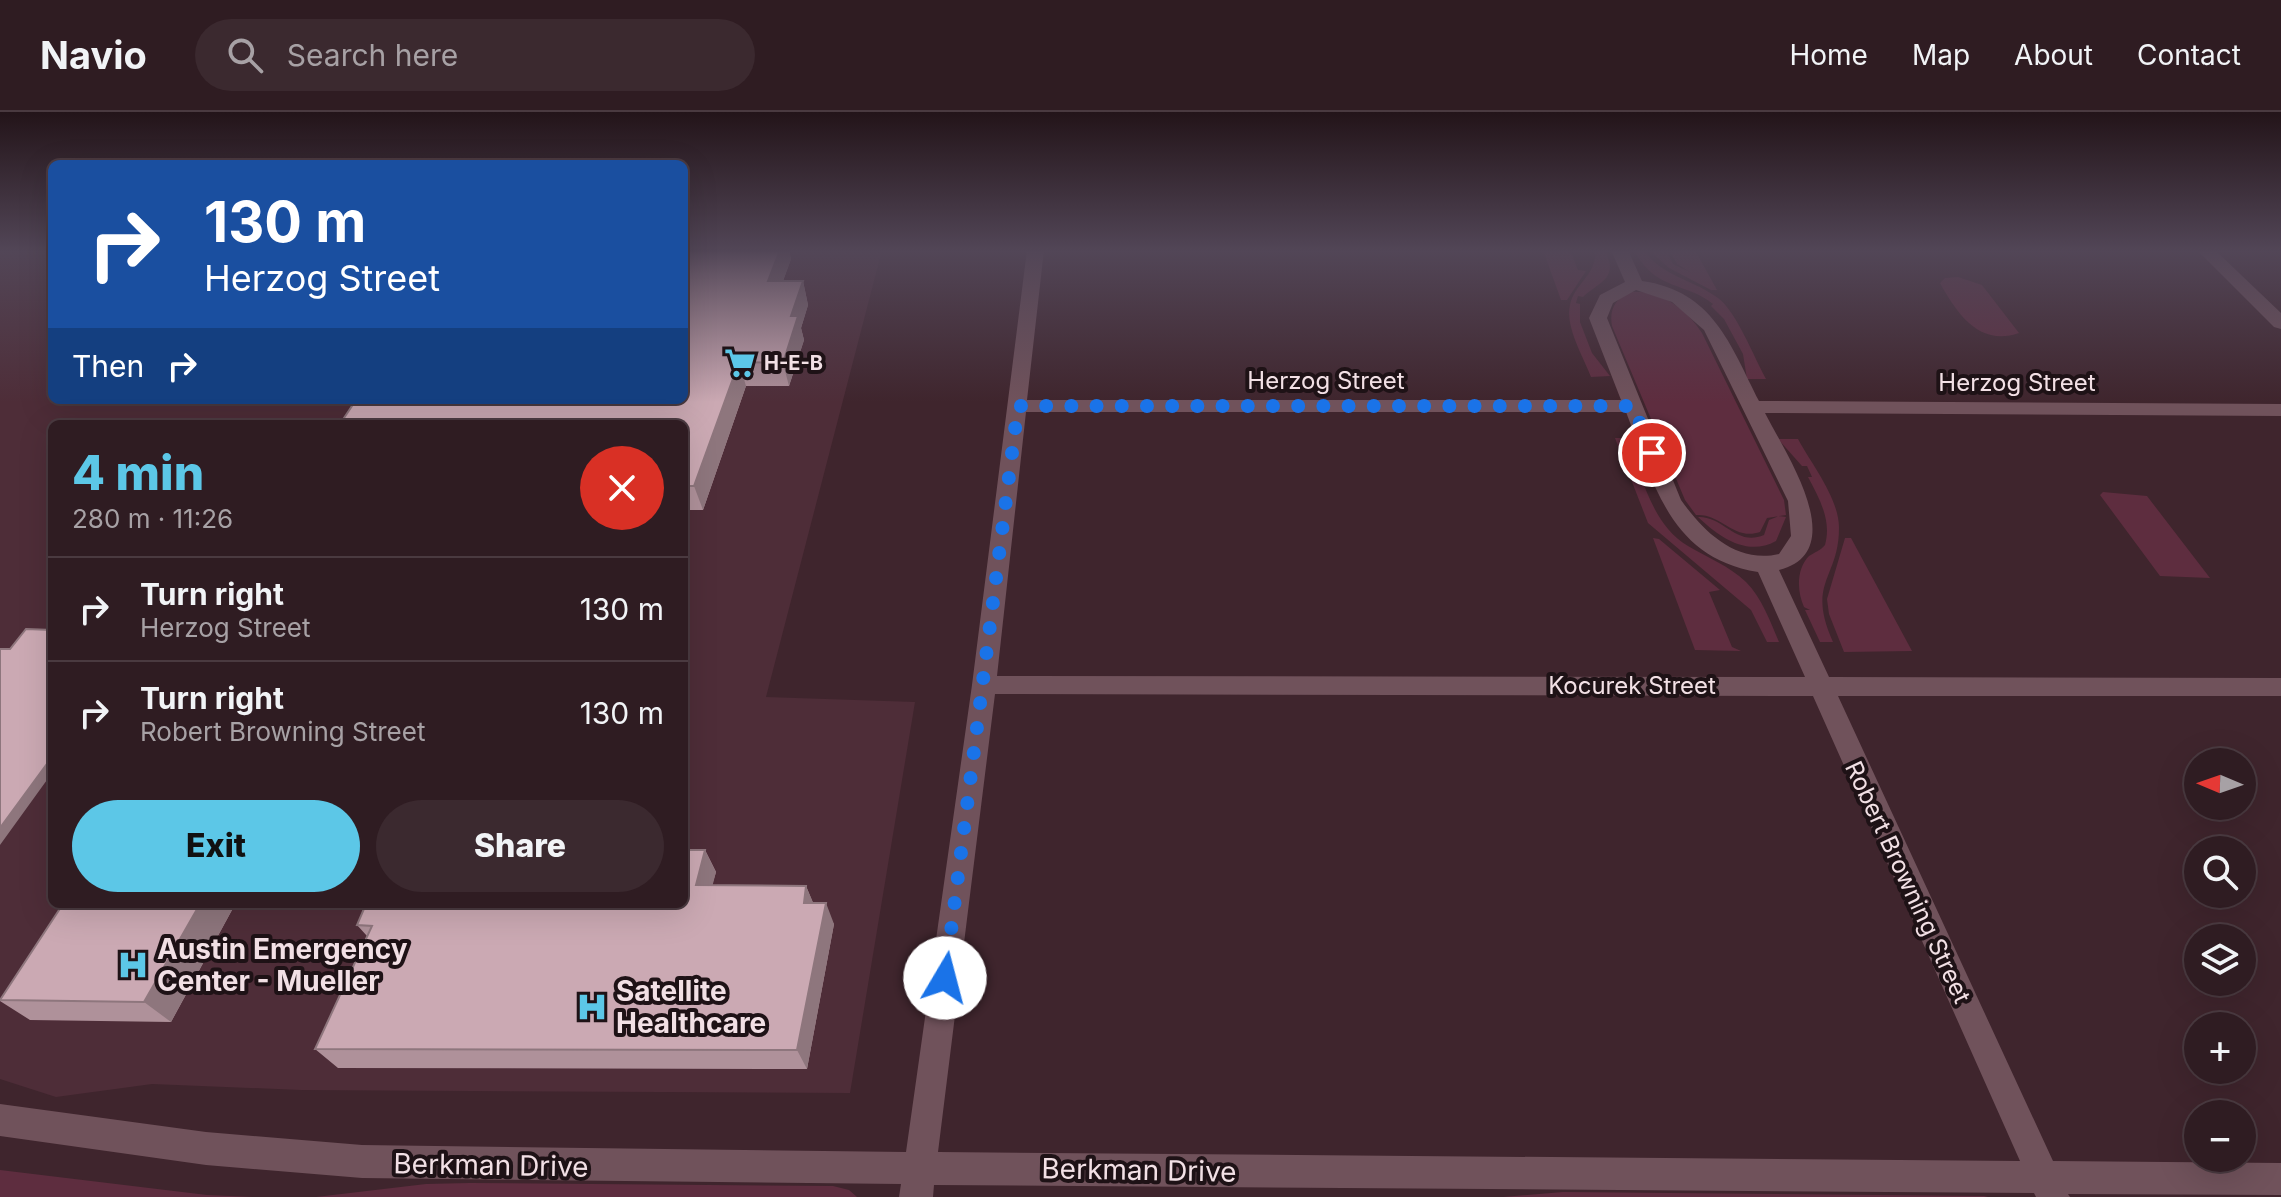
<!DOCTYPE html>
<html lang="en">
<head>
<meta charset="utf-8">
<style>
  :root { --surface:#2f1c22; --page:#3b292f; --text:#f1f3f6; --muted:#a7a1a5; --line:#4a3a40; --accent:#5cc7e7 }
  body { margin:0; font-family:Inter,sans-serif; background:var(--page); color:var(--text); height:100vh; display:flex; flex-direction:column; font-size:30px; white-space:nowrap }
  * { box-sizing:border-box; margin:0 }
  p { font-size:26px; color:var(--muted) }
  .icon { flex:none; width:44px; height:44px; fill:none; stroke:currentColor; stroke-width:2; stroke-linecap:round; stroke-linejoin:round }
  .map { position:relative; flex:1; overflow:hidden }
  .drawer { position:absolute; left:48px; top:308px; width:640px; height:488px; display:flex; flex-direction:column; background:var(--surface); border-radius:12px; box-shadow:0 8px 32px #0002,0 0 0 2px var(--line) }
  .drawer>* { flex:none }
  .guide { position:absolute; left:48px; top:48px; width:640px; height:244px; border-radius:12px; box-shadow:0 8px 32px #0002,0 0 0 2px var(--line); background:#1a4fa0; color:#fff; overflow:hidden }
  .needle { width:52px; rotate:272deg }
  .buttons { position:absolute; left:2184px; top:636px; display:grid; gap:16px }
  .buttons a { display:grid; place-items:center; width:72px; height:72px; border-radius:50%; background:var(--surface); box-shadow:0 8px 32px #0002,0 0 0 2px var(--line); font-size:40px }
  .pin { position:absolute; display:grid; place-items:center; width:68px; height:68px; color:#fff; margin:-34px; border:4px solid #fff; border-radius:50%; box-shadow:0 2px 8px #0007 }
  .me { position:absolute; width:88px; margin:-44px; rotate:8deg; stroke-linejoin:round; filter:drop-shadow(0 0 6px #0008) }
  .turn { display:flex; align-items:center; gap:28px; height:168px; padding:0 24px; font-size:36px }
  .turn .icon { width:104px; height:104px; stroke-width:2.5 }
  .turn b { display:block; font-size:56px; line-height:68px }
  .then { display:flex; align-items:center; height:76px; padding:0 24px; background:#0003; gap:16px; font-size:30px }
  .round { display:grid; place-items:center; flex:none; width:84px; height:84px; border-radius:42px; background:var(--page) }
  .summary { display:flex; align-items:center; justify-content:space-between; height:136px; padding:0 24px }
  h1 { font-size:48px; font-weight:800; line-height:60px; color:var(--accent) }
  .cta { display:flex; gap:16px; margin-top:auto; padding:16px 24px }
  .cta a { flex:1; height:92px; border-radius:48px; background:var(--accent); color:#111; font-size:32px; font-weight:800; line-height:92px; text-align:center }
  .cta a+a { background:var(--page); color:var(--text) }
  ul { padding:0; list-style:none }
  li { display:flex; align-items:center; gap:24px; height:104px; padding:0 24px; border-top:2px solid var(--line) }
  li div { flex:1 }
  li b { display:block; font-size:30px }
  li em { font-style:normal }
  header { display:flex; align-items:center; gap:48px; box-sizing:border-box; height:112px; padding:0 40px; background:var(--surface); border-bottom:2px solid var(--line) }
  header strong { font-size:38px }
  nav { display:flex; gap:44px; margin-inline-start:auto; font-size:28px }
  .search { width:560px; height:72px; background:var(--page); display:flex; align-items:center; gap:20px; box-sizing:border-box; padding:0 28px; border-radius:44px; color:var(--muted); font-size:30px }
  .map>svg:first-child { display:block }
  .built { fill:#4e2d38; fill-rule:evenodd }
  .green { fill:#5e2d3f }
  .lines { fill:none; stroke-linecap:round; stroke-linejoin:round }
  .minor { fill:#70525b; fill-rule:evenodd }
  .wall { fill:#af919a }
  .shaded-wall { fill:#8e767d }
  .building { fill:#cba9b3; stroke:#8e767d; stroke-width:2 }
  .route { stroke:#1a73e8; stroke-width:14; stroke-dasharray:0 25.2 }
  .labels { text-anchor:middle; dominant-baseline:central; stroke-width:8; stroke-linejoin:round; paint-order:stroke }
  .far-poi-label { font-size:20px; font-weight:bold; fill:#f2e0e5; stroke:#1e1216; text-anchor:start }
  .street-label { font-size:24px; fill:#f2e0e5; stroke:#1e1216 }
  .near-poi-label { font-size:28px; font-weight:bold; fill:#f2e0e5; stroke:#1e1216; text-anchor:start }
  .near-street-label { font-size:28px; fill:#f2e0e5; stroke:#1e1216 }
</style>
</head>
<body>
<header>
<strong>Navio</strong>
<div class="search"><svg class="icon" aria-label="search" viewBox="0 0 24 24"><circle cx="10" cy="10" r="6"/><path d="M15 15l6 6"/></svg>Search here</div>
<nav><a>Home</a><a>Map</a><a>About</a><a>Contact</a></nav>
</header>
<div class="map">
<svg width="2281" height="1085" viewBox="0 0 2281 1085">
  <rect width="100%" height="100%" fill="#3f252d"/>
  <!-- built -->
  <path class="built" d="M0 138H52V288H684V138H882L766 585 915 590 850 981 301 978 152 972 56 985 0 967ZM52 312H684V792H52Z"/>
  <!-- green -->
  <path class="green" d="M1543 138H1570L1578 158 1586 159 1567 188H1561Z
    M1595 138H1605C1619 167 1600 169 1583 185L1578 184 1576 191 1580 192V210L1592 241 1610 264 1591 265C1583 244 1565 215 1570 193 1574 172 1598 162 1595 138Z
    M1634 138H1644C1661 164 1694 168 1718 186 1736 199 1754 245 1766 267H1747L1743 242 1724 207 1711 194 1713 192C1686 170 1655 179 1634 138Z
    M1649 138H1671L1669 144 1673 152 1690 160 1677 152 1671 141 1675 138H1695L1717 178H1711L1669 156Z
    M1958 165 1982 173 2019 221C1980 235 1957 202 1940 171L1945 166Z
    M1631 180C1661 178 1686 197 1702 221L1784 388 1786 403 1767 406 1760 420C1734 429 1721 401 1696 403L1685 388 1612 214C1609 197 1615 187 1631 180Z
    M1615 326H1634L1638 334 1633 346 1635 351 1630 352 1634 362H1640C1649 388 1662 419 1688 434 1708 446 1728 453 1746 470 1762 486 1770 509 1779 530H1767L1751 498 1648 411Z
    M1778 327H1798C1812 353 1839 386 1839 416 1839 467 1806 470 1833 530H1820L1805 498H1810L1804 495C1797 480 1796 457 1809 444 1815 440 1820 439 1825 433 1832 408 1819 386 1808 365H1812L1807 354H1802Z
    M2103 380 2147 384 2210 466 2160 464 2100 383Z
    M1779 404 1786 405 1776 429C1747 445 1719 425 1698 405 1724 404 1736 435 1764 423L1769 408Z
    M1653 426 1659 427 1720 478 1709 480 1732 535 1741 539 1695 538Z
    M1845 426H1851L1912 539 1844 540 1829 502 1827 487Z
    M0 1058 207 1083 253 1085H0Z
    M470 1071 833 1074 849 1078 857 1085H316L426 1072Z
    M1563 1080 1984 1084 1988 1085H1503Z"/>
  <g class="lines">
    <!-- minor -->
    <path class="minor" d="M1027 138H1044L1027 288H1621L1589 206 1600 183 1625 170 1611 138H1628L1642 169C1713 179 1730 232 1759 289L2281 292V304L1765 301C1784 339 1853 439 1779 458L1829 565 2281 566V584H1838L2053 1049 2281 1051V1083L2068 1082 2070 1085H2036L2034 1081 934 1073 933 1085H899L901 1072 362 1066 206 1053 0 1024V992L206 1020 362 1033 906 1040 972 573ZM1636 178 1672 190 1704 218 1788 389 1791 424 1779 442C1736 452 1703 419 1681 388L1607 206 1613 191ZM1026 300H1626C1654 372 1670 446 1758 460L1805 565 997 564ZM995 582 1813 584 2020 1049 938 1040Z
      M2197 138H2215L2281 201V217L2274 215Z"/>
  </g>
  <!-- wall -->
  <path class="wall" d="M684 138H789L791 147 783 169H803L808 193 801 216 804 228 789 274H746L703 398H684Z
    M705 738 716 760 712 773 806 774 813 791 834 812 807 957 338 956 315 937 367 824 357 813 684 792Z
    M63 792H295L292 798H232L171 910 30 908 0 889Z"/>
  <!-- shaded-wall -->
  <path class="shaded-wall" d="M780 138H789L791 147 774 193 768 169Z
    M803 169 808 193 801 216 804 228 789 274 783 251 791 204Z
    M739 250 746 274 703 398 694 374Z
    M52 645V661L0 733V716Z
    M705 738 716 760 707 795 696 773Z
    M806 774 815 795 804 791Z
    M826 791 834 812 807 957 797 938Z
    M200 792H226L232 798 171 910 144 890Z
    M285 792H295L292 798Z"/>
  <!-- building -->
  <path class="building" d="M684 138H780L768 169H803L791 204H798L783 251 739 250 694 374H684V312H340L356 288H684Z
    M26 517 52 518V645L0 716V537H10Z
    M684 738H705L696 773 806 774 804 791H826L797 938 315 937 372 814 357 813 366 792H684Z
    M63 792H200L144 890 0 888Z"/>
  <!-- sky -->
  <linearGradient id="sky" x2="0" y2="1"><stop stop-color="#231419"/><stop offset="0.48" stop-color="#524657"/><stop offset="1" stop-color="#524657" stop-opacity="0"/></linearGradient>
  <rect width="2281" height="290" fill="url(#sky)"/>
  <g class="lines">
    <!-- route -->
    <path class="route" d="M945 866 1018 294H1633L1652 341"/>
  </g>
  <!-- icons -->
  <defs>
    <symbol id="supermarket-bare" viewBox="-9 -9 18 18"><path d="M-6-5.5h2.5l.6 2H6L4.5 2H-2.5L-4.4-4H-6ZM-1.5 3.2a1.3 1.3 0 1 0 .1 0ZM3 3.2a1.3 1.3 0 1 0 .1 0Z" fill="#5cc7e7" stroke="#1e1216" stroke-width="2.5" paint-order="stroke"/></symbol>
    <symbol id="hospital-bare" viewBox="-9 -9 18 18"><path d="M-5-5h3v3.5h4V-5h3V5h-3V1.5h-4V5h-3Z" fill="#5cc7e7" stroke="#1e1216" stroke-width="2.5" paint-order="stroke"/></symbol>
  </defs>
  <g fill-rule="evenodd">
    <use href="#supermarket-bare" x="718" y="229" width="44" height="44"/>
    <use href="#hospital-bare" x="111" y="831" width="44" height="44"/>
    <use href="#hospital-bare" x="570" y="873" width="44" height="44"/>
  </g>
  <g class="labels">
    <!-- far-poi labels -->
    <g class="far-poi-label">
      <text x="764" y="251">H-E-B</text>
    </g>
    <!-- street labels -->
    <g class="street-label">
      <text x="1326" y="268">Herzog Street</text>
      <text x="2017" y="270">Herzog Street</text>
      <text x="1632" y="573">Kocurek Street</text>
      <text transform="translate(1908 770) rotate(65)">Robert Browning Street</text>
    </g>
    <!-- near-poi labels -->
    <g class="near-poi-label">
      <text x="157" y="837">Austin Emergency<tspan x="157" dy="32">Center - Mueller</tspan></text>
      <text x="616" y="879">Satellite<tspan x="616" dy="32">Healthcare</tspan></text>
    </g>
    <!-- near-street labels -->
    <g class="near-street-label">
      <text transform="translate(491 1053) rotate(1)">Berkman Drive</text>
      <text transform="translate(1139 1058) rotate(1)">Berkman Drive</text>
    </g>
  </g>
</svg>
<div class="buttons">
<a><svg class="needle" viewBox="-14 -14 28 28"><path d="M0-13l5 13h-10z" fill="#e53935"/><path d="M0 13l5-13h-10z" fill="#a7a1a5"/></svg></a>
<a><svg class="icon" aria-label="search" viewBox="0 0 24 24"><circle cx="10" cy="10" r="6"/><path d="M15 15l6 6"/></svg></a>
<a><svg class="icon" aria-label="layers" viewBox="0 0 24 24"><path d="M12 4l9 5-9 5-9-5zM3 14l9 5 9-5"/></svg></a>
<a>+</a>
<a>−</a>
</div>
<div class="pin" style="left:1652px;top:341px;background:#d93025"><svg class="icon" aria-label="arrive" viewBox="0 0 24 24"><path d="M6 21V4h12l-3 4 3 4H6"/></svg></div>
<svg class="me" style="left:945px;top:866px" viewBox="-20 -20 40 40"><circle r="19" fill="#fff"/><path d="M0-13L10 11 0 6-10 11z" fill="#1a73e8"/></svg>
<div class="guide">
<div class="turn"><svg class="icon" aria-label="right" viewBox="0 0 24 24"><path d="M7 20v-9h11M14 6l5 5-5 5"/></svg><div><b>130 m</b>Herzog Street</div></div>
<div class="then">Then<svg class="icon" aria-label="right" viewBox="0 0 24 24"><path d="M7 20v-9h11M14 6l5 5-5 5"/></svg></div>
</div>
<section class="drawer">
<div class="summary"><div><h1>4 min</h1><p>280 m · 11:26</p></div><a class="round" style="background:#d93025;color:#fff"><svg class="icon" aria-label="close" viewBox="0 0 24 24"><path d="M6 6l12 12M18 6L6 18"/></svg></a></div>
<ul>
<li><svg class="icon" aria-label="right" viewBox="0 0 24 24"><path d="M7 20v-9h11M14 6l5 5-5 5"/></svg><div><b>Turn right</b><p>Herzog Street</p></div><em>130 m</em></li>
<li><svg class="icon" aria-label="right" viewBox="0 0 24 24"><path d="M7 20v-9h11M14 6l5 5-5 5"/></svg><div><b>Turn right</b><p>Robert Browning Street</p></div><em>130 m</em></li>
</ul>
<div class="cta"><a>Exit</a><a>Share</a></div>
</section>
</div>
</body>
</html>
